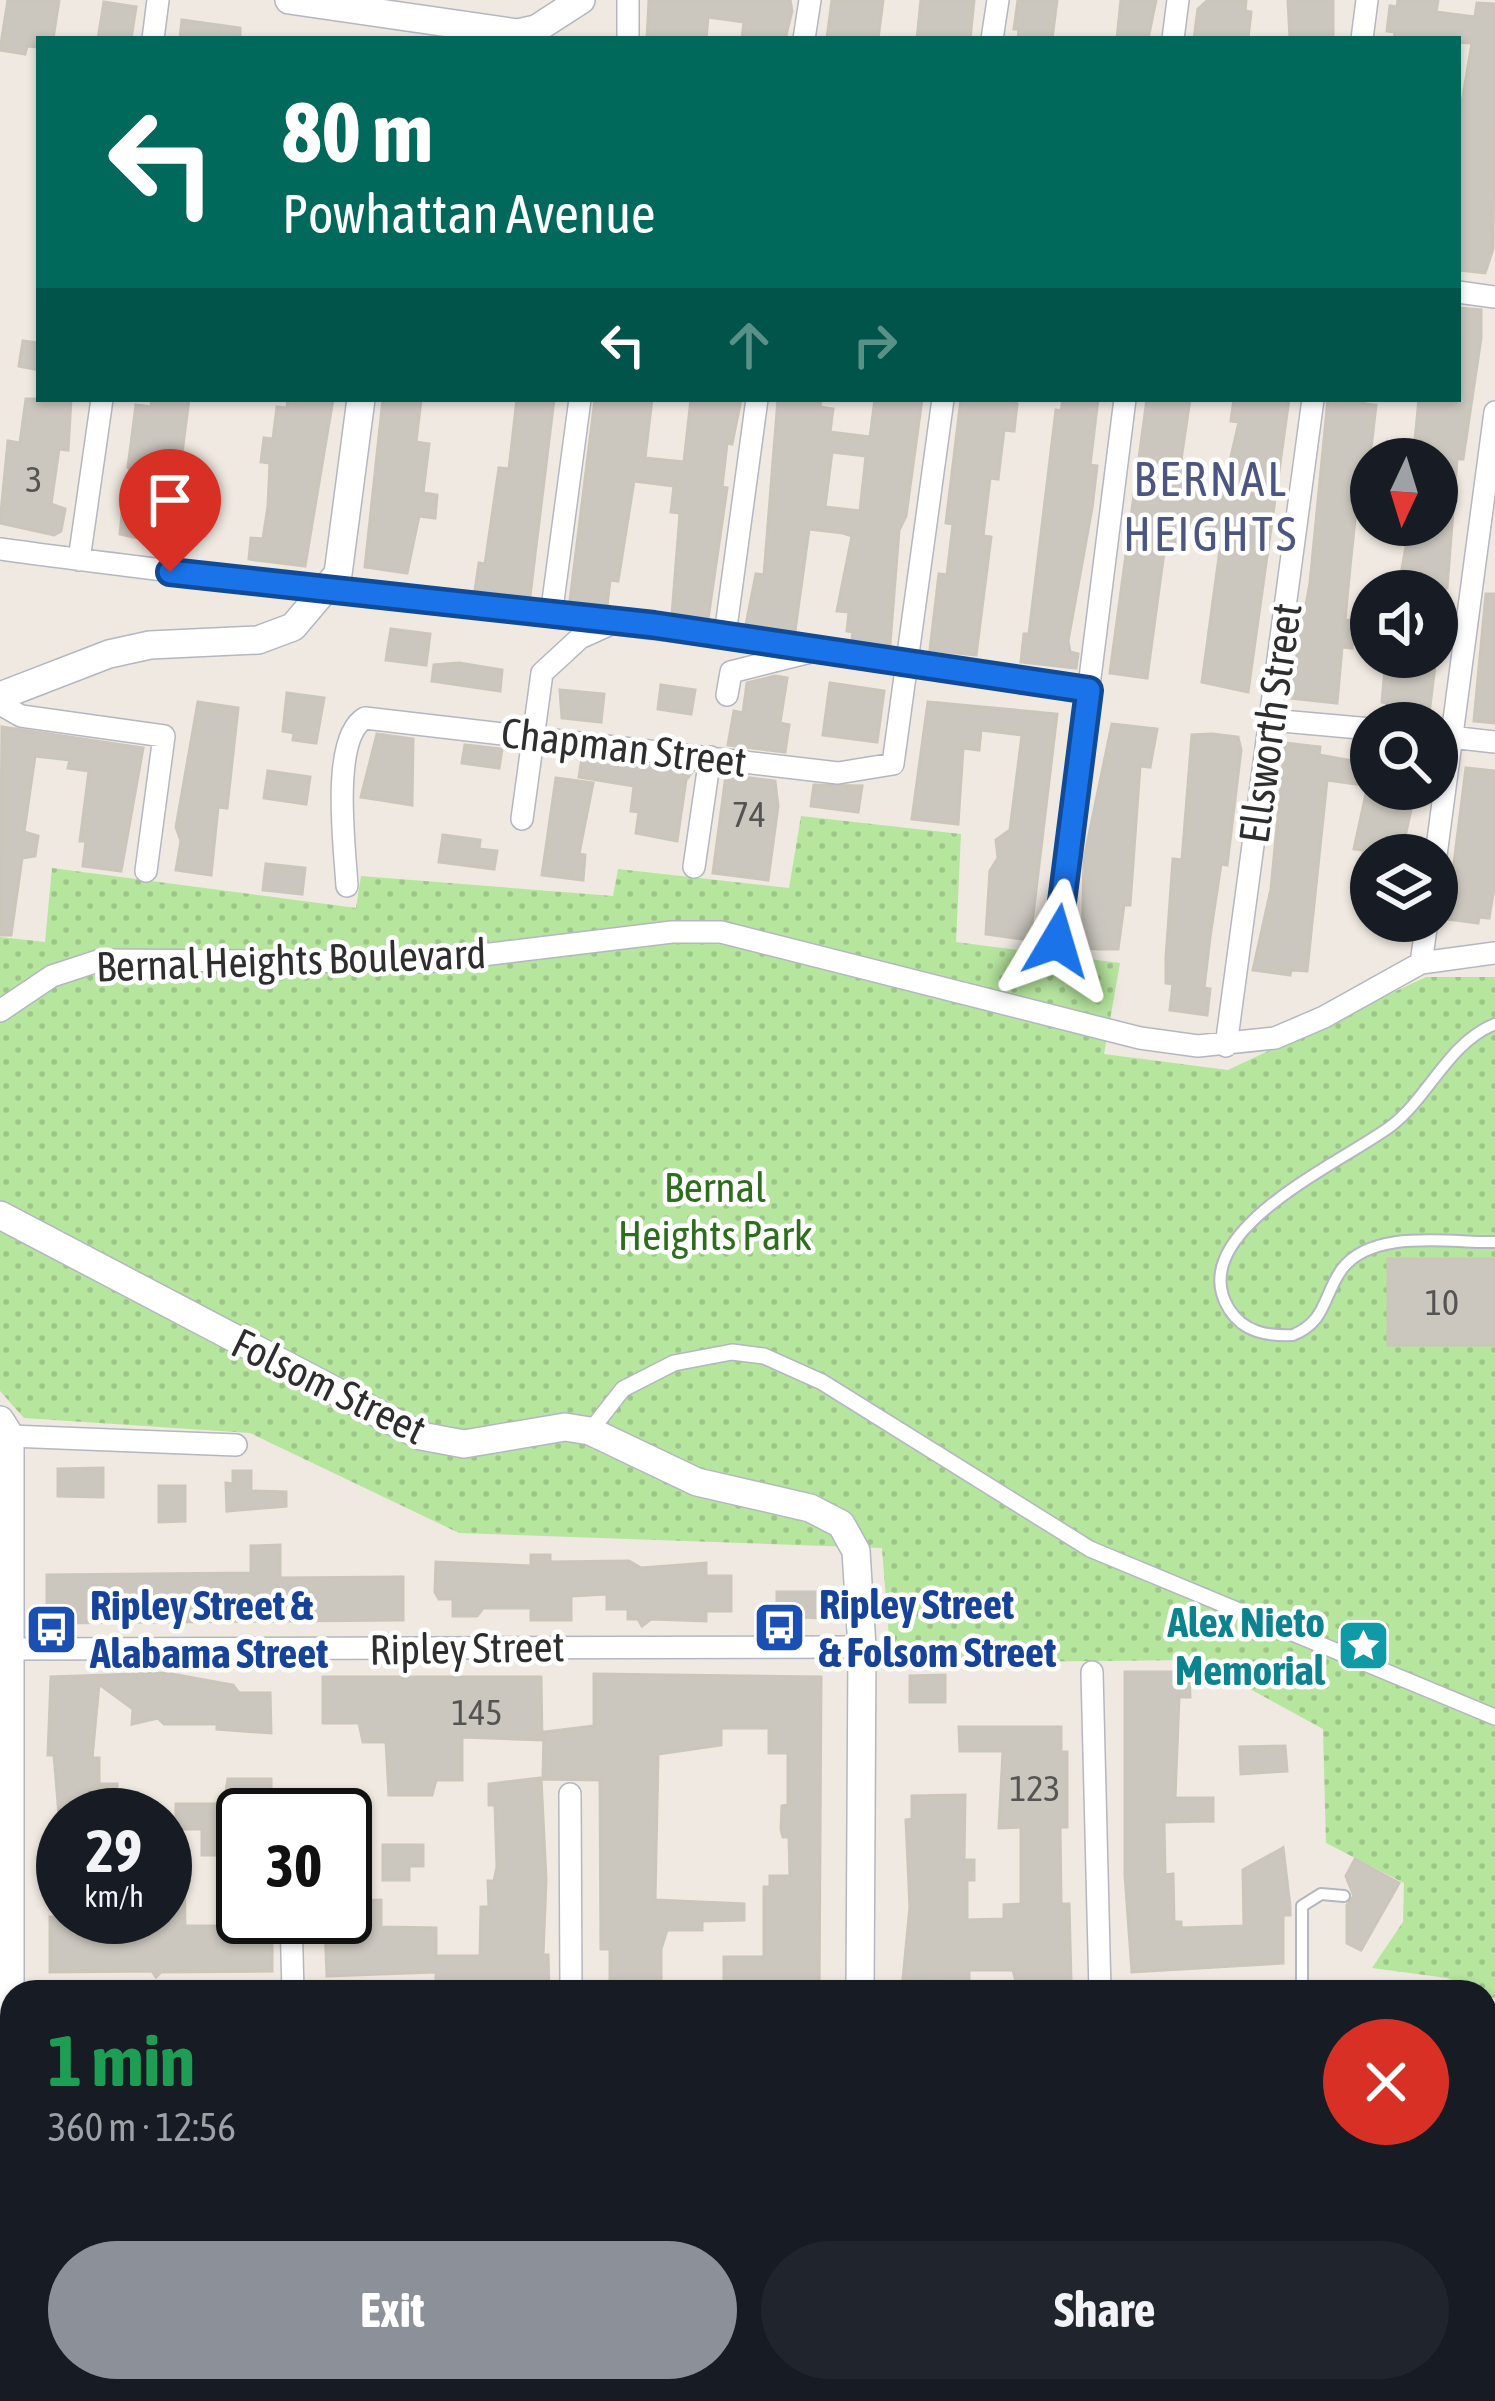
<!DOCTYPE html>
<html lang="en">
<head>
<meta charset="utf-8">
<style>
  :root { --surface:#171b24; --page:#20242c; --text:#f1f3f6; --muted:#9ea1a6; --accent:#8c9099 }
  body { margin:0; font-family:"Asap Condensed",sans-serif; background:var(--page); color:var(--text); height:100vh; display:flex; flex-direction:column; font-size:45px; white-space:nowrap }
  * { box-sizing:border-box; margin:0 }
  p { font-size:39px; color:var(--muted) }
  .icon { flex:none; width:66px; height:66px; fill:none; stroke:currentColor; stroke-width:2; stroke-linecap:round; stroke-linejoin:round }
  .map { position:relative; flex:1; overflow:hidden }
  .panel { position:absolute; left:0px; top:1980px; width:1497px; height:423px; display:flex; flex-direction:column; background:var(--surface); border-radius:36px 36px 0 0; box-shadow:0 3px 9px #0004 }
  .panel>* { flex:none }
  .top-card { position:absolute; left:36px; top:36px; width:1425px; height:366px; border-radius:0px; box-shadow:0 3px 9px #0004; background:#00695c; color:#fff; overflow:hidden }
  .needle { width:78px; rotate:184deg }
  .fabs { position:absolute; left:1350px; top:438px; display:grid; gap:24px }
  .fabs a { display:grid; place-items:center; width:108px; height:108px; border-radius:50%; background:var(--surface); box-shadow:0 3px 9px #0004; font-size:60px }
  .speed { position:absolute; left:36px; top:1788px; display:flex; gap:24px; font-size:60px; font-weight:700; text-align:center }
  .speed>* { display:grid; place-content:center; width:156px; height:156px; border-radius:50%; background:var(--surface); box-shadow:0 3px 9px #0004; line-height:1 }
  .speed small { font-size:30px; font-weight:400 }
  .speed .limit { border:6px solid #111; border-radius:18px; background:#fff; color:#111 }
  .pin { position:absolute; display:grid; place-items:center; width:102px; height:102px; color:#fff; margin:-123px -51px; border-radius:50% 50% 50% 0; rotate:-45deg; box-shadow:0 0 12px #0007 }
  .pin .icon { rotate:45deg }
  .me { position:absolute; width:132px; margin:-66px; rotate:7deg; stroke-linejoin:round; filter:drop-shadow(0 0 9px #0008) }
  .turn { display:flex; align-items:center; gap:42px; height:252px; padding:0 48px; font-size:54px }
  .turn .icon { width:156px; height:156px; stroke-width:2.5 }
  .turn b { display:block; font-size:84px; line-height:102px }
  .lanes { display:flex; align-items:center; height:114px; padding:0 48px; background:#0003; justify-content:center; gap:60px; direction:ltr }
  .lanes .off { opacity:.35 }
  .round { display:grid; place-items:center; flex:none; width:126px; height:126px; border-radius:63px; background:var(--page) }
  .head { display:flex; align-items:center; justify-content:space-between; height:204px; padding:0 48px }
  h1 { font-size:72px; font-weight:700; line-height:90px; color:#1e9e55 }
  .action { display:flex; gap:24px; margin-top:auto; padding:24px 48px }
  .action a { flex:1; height:138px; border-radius:72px; background:var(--accent); color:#fff; font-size:48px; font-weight:700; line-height:138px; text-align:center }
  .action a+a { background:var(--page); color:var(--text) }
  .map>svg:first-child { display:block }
  .green { fill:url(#green-dots) }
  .building { fill:#cbc7bf; stroke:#cbc5ba; stroke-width:3; fill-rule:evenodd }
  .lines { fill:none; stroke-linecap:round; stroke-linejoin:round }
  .service-casing { stroke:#b4b7c1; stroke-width:14 }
  .pedestrian-casing { stroke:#b4b7c1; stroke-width:18 }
  .minor-casing { stroke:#b4b7c1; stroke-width:24 }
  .tertiary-casing { stroke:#b4b7c1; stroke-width:30 }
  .service { stroke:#fff; stroke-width:10 }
  .pedestrian { stroke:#fff; stroke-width:15 }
  .minor { stroke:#fff; stroke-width:21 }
  .tertiary { stroke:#fff; stroke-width:27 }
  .route-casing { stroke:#114b97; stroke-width:30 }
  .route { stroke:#1a73e8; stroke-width:21 }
  .labels { text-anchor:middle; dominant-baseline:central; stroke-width:9; stroke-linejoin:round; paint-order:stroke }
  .number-label { font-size:36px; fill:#555452 }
  .street-label { font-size:42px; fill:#2e2e2e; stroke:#fff }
  .park-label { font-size:42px; fill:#2c6e1b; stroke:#fff }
  .transit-label { font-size:42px; font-weight:bold; fill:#164399; stroke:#fff; text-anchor:start }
  .culture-label { font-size:42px; font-weight:bold; fill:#0d838f; stroke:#fff; text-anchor:end }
  .quarter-label { font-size:48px; letter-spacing:3px; fill:#4d5680; stroke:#fff }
</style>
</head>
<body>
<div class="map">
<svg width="1495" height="2401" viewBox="0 0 1495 2401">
  <defs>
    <pattern id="green-dots" width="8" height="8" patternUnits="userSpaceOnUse" patternTransform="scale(3)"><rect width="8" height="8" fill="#b6e59e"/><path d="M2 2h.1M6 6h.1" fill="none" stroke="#9dc588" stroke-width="1.8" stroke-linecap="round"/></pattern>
  </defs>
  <rect width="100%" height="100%" fill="#efe9e1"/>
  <!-- green -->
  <path class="green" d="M801 816 961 834 956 942 1120 963 1104 1054 1228 1070 1426 977H1495V1998L1447 1978 1372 1968 1403 1922 1404 1883 1326 1843 1323 1729 1197 1660 891 1663 882 1548 459 1533 250 1433 24 1418 0 1391V937L45 942 52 868 356 908 361 876 613 896 618 869 789 888Z"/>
  <!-- building -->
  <path class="building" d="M8 0H59L53 39H39V47L27 46 25 54 0 50Z
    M649 0H790L792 11 785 39H742L744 22 708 17 706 39H647Z
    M832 0H883L878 39H827Z
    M921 0H974L970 39H917Z
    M1018 0H1057L1052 39H1018L1019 29H1014Z
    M1121 0H1156L1148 39H1117Z
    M1208 0H1246L1245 11 1251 12 1248 38 1194 39 1198 9Z
    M1288 0H1333V39H1290Z
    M1398 0H1438L1436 12 1475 17 1477 3 1495 4 1493 249 1485 273 1458 270V126L1472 43 1394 39 1395 32 1387 31 1390 6 1397 7Z
    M104 2 136 7 131 39H98Z
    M182 20 240 28V39H180Z
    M1458 308 1481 310V338L1463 459H1457L1447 588 1398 591 1410 525H1437V459H1413L1419 399H1458Z
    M23 341 39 343V370L19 366Z
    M26 399H71L68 450 59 449 51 504 65 509 61 531 54 535 0 523 8 441 20 443Z
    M152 399H189L170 545 120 534 125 484 133 474 128 467 136 405 151 407Z
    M288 399H333L305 566 249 559 251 538 263 539 268 506 270 463 261 462 264 438 273 439 277 407 287 408Z
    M383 399H421L416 442 429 444 423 493 437 495 435 518 419 516 407 573 365 567Z
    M517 399H554L530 596 475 590 479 563 485 564 499 468 509 469Z
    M595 399H652L645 458 684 462 691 399H741L732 444 727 443 722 487 727 488 708 619 672 615 680 513 671 512 674 486 634 481 618 581 610 580 607 606 570 601Z
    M778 399H821L820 407 833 409 830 432 870 437 875 399H922L906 516 899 530 890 644 852 639 853 632 847 631 849 612 837 611 852 536 843 533 809 529 795 631 746 625 756 574 764 575ZM832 452 866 456 860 511 825 507Z
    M961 399H1008L1017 404 1014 431 1004 430 998 479 990 478 983 536 991 537 976 655 930 650 939 574 947 575 953 524 946 523Z
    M1063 399H1098L1090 465 1097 466 1092 508 1068 641 1070 652 1078 654 1076 668 1021 662 1024 634H1029L1056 410 1061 411Z
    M1147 399H1190L1181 460 1187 461 1185 477 1189 478 1188 487 1223 491 1239 422 1231 421 1234 399H1289L1248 692 1202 682 1222 535 1218 532 1180 527 1174 554 1164 552 1147 678 1110 673Z
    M1328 399H1365L1364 404 1376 405 1365 500H1357L1350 567 1345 620 1354 621 1352 648 1342 647 1337 703 1289 698 1310 583Z
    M1486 594H1495V723L1474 721Z
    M391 629 430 634 426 665 386 660Z
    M1386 657H1436L1429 714 1387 710V703L1382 702Z
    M459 663 502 670 500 691 432 681 434 665Z
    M775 676 787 678 780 723 789 725 785 752 728 745 734 711 743 713 747 683Z
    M830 683 884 691 877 742 823 735Z
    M661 685 695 690 691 714 658 709Z
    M560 690 604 694 601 722 562 718Z
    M287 693 324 698 316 743 293 740 294 733 283 731Z
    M198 702 238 708 227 808 218 807 211 875 176 870 181 841 176 827Z
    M928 702 1057 714 1030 940 986 934 990 871 998 858 996 840 1010 830 1022 735 981 730 979 750 963 748 958 824 912 819Z
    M1112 724 1157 729 1150 767 1140 766 1130 905H1124L1118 949H1099L1082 948 1084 859Z
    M2 727 143 748 121 871 83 866 86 841H80L89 771 68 768 70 760 35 756 24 832 38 836 35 856 22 858 11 935H0Z
    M377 734 413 739 412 805 361 797Z
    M1212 734 1238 737 1241 750 1227 865 1221 864 1210 937 1204 988 1210 989 1207 1015 1170 1010 1173 984 1166 983V958L1173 859 1182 860 1192 735Z
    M1285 743 1320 747 1319 755 1353 761 1354 752 1371 755V786L1327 780 1307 971 1291 970 1290 975 1253 970 1271 889Z
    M465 745 502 749 499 768 462 763Z
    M582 758 693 771 686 780 677 841 636 833 639 812 631 811 634 786 579 777Z
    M1466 768 1495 771V882L1489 918 1479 917 1478 923 1447 919Z
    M268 771 310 777 306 804 264 798Z
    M726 775 775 781 778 806 768 880 713 873Z
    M556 778 593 783 579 854 585 855 583 880 542 875Z
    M814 785 862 786 858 812 811 806Z
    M1367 789 1415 791 1401 855H1363V850L1354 849Z
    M443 835 480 840 479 849 497 851 494 869 439 862Z
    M266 864 305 868 302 894 263 890Z
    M1388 1259H1495V1345H1388Z
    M103 1468V1497L58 1496V1469Z
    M233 1471H251V1491L286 1492V1506L227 1511 226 1483 233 1484Z
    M159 1486H185V1521L159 1522Z
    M280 1545V1578L403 1577V1620L47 1623V1575L251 1573V1546Z
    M531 1555H550V1562L629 1561 641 1568 706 1563V1576H731V1611H706V1621L651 1619 642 1626 638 1619H628V1609H607V1594L571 1596V1620H531V1608H483L477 1616H453V1599H439L435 1592 436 1562 531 1566Z
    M777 1592H819L820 1618 801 1617 795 1624 777 1617Z
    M1125 1672H1189L1190 1697H1179L1175 1798H1213V1821L1164 1822 1165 1875 1173 1874 1174 1922H1181V1928L1244 1926 1243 1870 1283 1848 1290 1906V1915H1283V1963L1132 1972 1125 1875Z
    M166 1673 233 1685 239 1693H270L271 1733 217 1729V1724H164L158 1718 132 1724 133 1709 99 1684 92 1758H99V1784H117V1815H59L54 1755H48L51 1677Z
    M594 1674 821 1677 819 1992H724V1957H764V1887H770V1876H790L789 1837H783L781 1829 782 1806 788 1805V1753H769V1728H721V1745L658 1754 655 1900 744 1904V1920L702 1921V1930H667L661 1949V1992H616V1979H610V1949H601L600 1780 543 1779 544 1732 594 1726Z
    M945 1675V1702H910V1676Z
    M323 1677H541L542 1740 462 1737V1780H436L432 1795H389L386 1742H363L359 1723H323Z
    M959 1727H1061V1752H1067V1827H1060L1061 1904H1069L1071 1981H1016L1013 1970H969V1980L963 1982 903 1979 910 1907 906 1820 912 1819V1796L965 1795 964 1860H974V1880H967V1920L1004 1919V1905L1021 1904V1827L999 1828 1003 1751H960Z
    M1285 1746 1287 1771 1241 1774 1240 1747Z
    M541 1778 546 1880 543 1955H548L549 1992H496V1982H436V1972L327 1976 325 1925H357V1901L381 1900V1927L436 1928V1956H480L481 1907H489L488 1881H494L497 1867 495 1805H489V1784Z
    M228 1779H271V1804L243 1807V1855H202V1829H176V1804H224Z
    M383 1845H423V1866H409V1880H383Z
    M1355 1859 1399 1883 1361 1950 1347 1943V1905L1354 1896 1346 1876Z
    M165 1863H184L185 1926H272V1971L161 1972 156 1977 152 1971 50 1972V1917L165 1920Z"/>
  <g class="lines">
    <defs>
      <path id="service" d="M1495 1024C1448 1043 1429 1097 1391 1126 1345 1161 1181 1232 1229 1309 1244 1333 1268 1336 1293 1335 1327 1321 1323 1295 1342 1269 1373 1228 1450 1243 1495 1242
        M1309 1992 1302 1982V1906L1321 1894 1344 1896"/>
      <path id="pedestrian" d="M590 1431 623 1389 674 1363 732 1352 764 1356 822 1382 1090 1549 1495 1717"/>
      <path id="minor" d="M628 0V39
        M153 39 158 0
        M804 39 810 0
        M992 39 998 0
        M1173 39 1178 0
        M1362 39 1367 0
        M1458 292 1495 297
        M0 549C363 599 727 629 1089 690
        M79 560 102 399
        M551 616 580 399
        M725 635 757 399
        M727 695 731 672 814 651
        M0 704 21 716 164 736 146 871
        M1270 720 1371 729
        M1442 736 1495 742
        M522 819 542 673 580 638 615 622
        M1436 855 1495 412
        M694 867 710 757
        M347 886C345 849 330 738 365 718L838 773 893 764 943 399
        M1057 941 1125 399
        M1421 963 1427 921
        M0 1011 52 976 101 960 424 962 672 932H721L1140 1038 1198 1046 1275 1038 1324 1017 1421 963 1495 953
        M1226 1046 1313 399
        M10 1436 236 1445
        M0 1649 862 1647
        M1092 1672 1100 1992
        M570 1794 571 1992
        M291 1917 293 1992
        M1485 2012 1495 2017
        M1485 2197H1495
        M1485 2376H1495
        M305 2391V2401
        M574 2391V2401
        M1104 2391V2401
        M1323 2391V2401"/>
      <path id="tertiary" d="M289 0 518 33 536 29 581 0
        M0 696 109 654 150 645 258 640 293 627 338 574 361 399
        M0 1215 421 1436 464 1444 565 1427 590 1431 697 1482 810 1508 841 1524 856 1551 862 1647 860 1992
        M0 1420 10 1436V2401
        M863 2391V2401"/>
    </defs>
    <!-- service casing -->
    <use href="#service" class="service-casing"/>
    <!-- pedestrian casing -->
    <use href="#pedestrian" class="pedestrian-casing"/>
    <!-- minor casing -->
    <use href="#minor" class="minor-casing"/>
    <!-- tertiary casing -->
    <use href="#tertiary" class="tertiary-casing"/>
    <!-- service -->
    <use href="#service" class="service"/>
    <!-- pedestrian -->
    <use href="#pedestrian" class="pedestrian"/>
    <!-- minor -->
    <use href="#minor" class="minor"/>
    <!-- tertiary -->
    <use href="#tertiary" class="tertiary"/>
  </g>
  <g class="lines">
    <defs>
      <path id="route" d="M170 572 654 625 1089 690 1057 941"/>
    </defs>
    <!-- route casing -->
    <use href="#route" class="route-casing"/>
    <!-- route -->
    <use href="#route" class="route"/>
  </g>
  <!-- icons -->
  <defs>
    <symbol id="bus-square" viewBox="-11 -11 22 22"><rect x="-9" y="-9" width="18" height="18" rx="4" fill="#1a4fb4" stroke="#fff"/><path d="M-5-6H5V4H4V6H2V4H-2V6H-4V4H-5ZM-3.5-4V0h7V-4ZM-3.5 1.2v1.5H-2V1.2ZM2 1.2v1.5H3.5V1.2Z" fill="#fff"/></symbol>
    <symbol id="sight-square" viewBox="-11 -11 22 22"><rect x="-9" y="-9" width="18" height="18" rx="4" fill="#0f9aa8" stroke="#fff"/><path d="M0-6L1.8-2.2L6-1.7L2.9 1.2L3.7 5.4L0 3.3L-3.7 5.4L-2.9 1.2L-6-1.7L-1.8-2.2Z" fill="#fff"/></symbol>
  </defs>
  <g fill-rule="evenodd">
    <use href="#bus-square" x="750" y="1598" width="59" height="59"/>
    <use href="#bus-square" x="22" y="1600" width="59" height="59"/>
    <use href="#sight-square" x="1334" y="1616" width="59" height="59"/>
  </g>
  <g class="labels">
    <!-- number labels -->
    <g class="number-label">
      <text x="34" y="479">3</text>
      <text x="749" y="814">74</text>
      <text x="1442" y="1302">10</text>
      <text x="477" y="1712">145</text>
      <text x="1035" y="1788">123</text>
    </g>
    <!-- street labels -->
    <g class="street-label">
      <text transform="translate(1270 723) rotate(-82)">Ellsworth Street</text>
      <text transform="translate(624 747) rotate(7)">Chapman Street</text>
      <text transform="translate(291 960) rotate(-2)">Bernal Heights Boulevard</text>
      <text transform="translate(329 1386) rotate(26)">Folsom Street</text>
      <text transform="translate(467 1648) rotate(-1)">Ripley Street</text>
    </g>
    <!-- park labels -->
    <g class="park-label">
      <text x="715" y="1187">Bernal<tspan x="715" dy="48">Heights Park</tspan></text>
    </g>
    <!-- transit labels -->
    <g class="transit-label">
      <text x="819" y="1604">Ripley Street<tspan x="819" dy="48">&amp; Folsom Street</tspan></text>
      <text x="90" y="1605">Ripley Street &amp;<tspan x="90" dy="48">Alabama Street</tspan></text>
    </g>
    <!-- culture labels -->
    <g class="culture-label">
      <text x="1325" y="1622">Alex Nieto<tspan x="1325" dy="48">Memorial</tspan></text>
    </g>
    <!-- quarter labels -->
    <g class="quarter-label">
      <text x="1211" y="478">BERNAL<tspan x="1211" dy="55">HEIGHTS</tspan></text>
    </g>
  </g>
</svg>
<div class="fabs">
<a><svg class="needle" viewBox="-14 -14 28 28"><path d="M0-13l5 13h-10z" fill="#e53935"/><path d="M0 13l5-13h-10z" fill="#9ea1a6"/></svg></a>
<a><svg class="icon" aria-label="sound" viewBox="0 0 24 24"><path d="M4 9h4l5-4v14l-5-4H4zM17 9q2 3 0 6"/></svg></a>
<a><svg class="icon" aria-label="search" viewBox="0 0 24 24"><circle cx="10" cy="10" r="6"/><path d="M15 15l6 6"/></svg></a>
<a><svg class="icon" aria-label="layers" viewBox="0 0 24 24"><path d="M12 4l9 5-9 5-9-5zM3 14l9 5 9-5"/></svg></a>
</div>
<div class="speed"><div>29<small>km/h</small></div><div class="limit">30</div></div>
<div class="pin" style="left:170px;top:572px;background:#d93025"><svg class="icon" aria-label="arrive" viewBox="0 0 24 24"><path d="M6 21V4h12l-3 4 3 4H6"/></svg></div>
<svg class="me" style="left:1057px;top:941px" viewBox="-20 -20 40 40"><path d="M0-17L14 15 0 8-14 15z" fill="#1a73e8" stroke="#fff" stroke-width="4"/></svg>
<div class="top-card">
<div class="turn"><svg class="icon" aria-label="left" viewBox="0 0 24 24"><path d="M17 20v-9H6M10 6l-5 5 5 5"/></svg><div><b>80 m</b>Powhattan Avenue</div></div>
<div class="lanes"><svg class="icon" aria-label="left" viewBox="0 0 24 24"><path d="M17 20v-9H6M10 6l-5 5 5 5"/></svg><svg class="icon off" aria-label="ahead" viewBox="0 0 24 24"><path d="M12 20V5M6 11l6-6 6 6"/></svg><svg class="icon off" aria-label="right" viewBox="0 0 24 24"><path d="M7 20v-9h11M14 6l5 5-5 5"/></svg></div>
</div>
<section class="panel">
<div class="head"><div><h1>1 min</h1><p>360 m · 12:56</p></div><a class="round" style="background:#d93025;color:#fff"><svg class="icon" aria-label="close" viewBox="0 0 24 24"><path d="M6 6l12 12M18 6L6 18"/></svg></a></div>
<div class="action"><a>Exit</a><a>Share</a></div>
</section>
</div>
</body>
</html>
